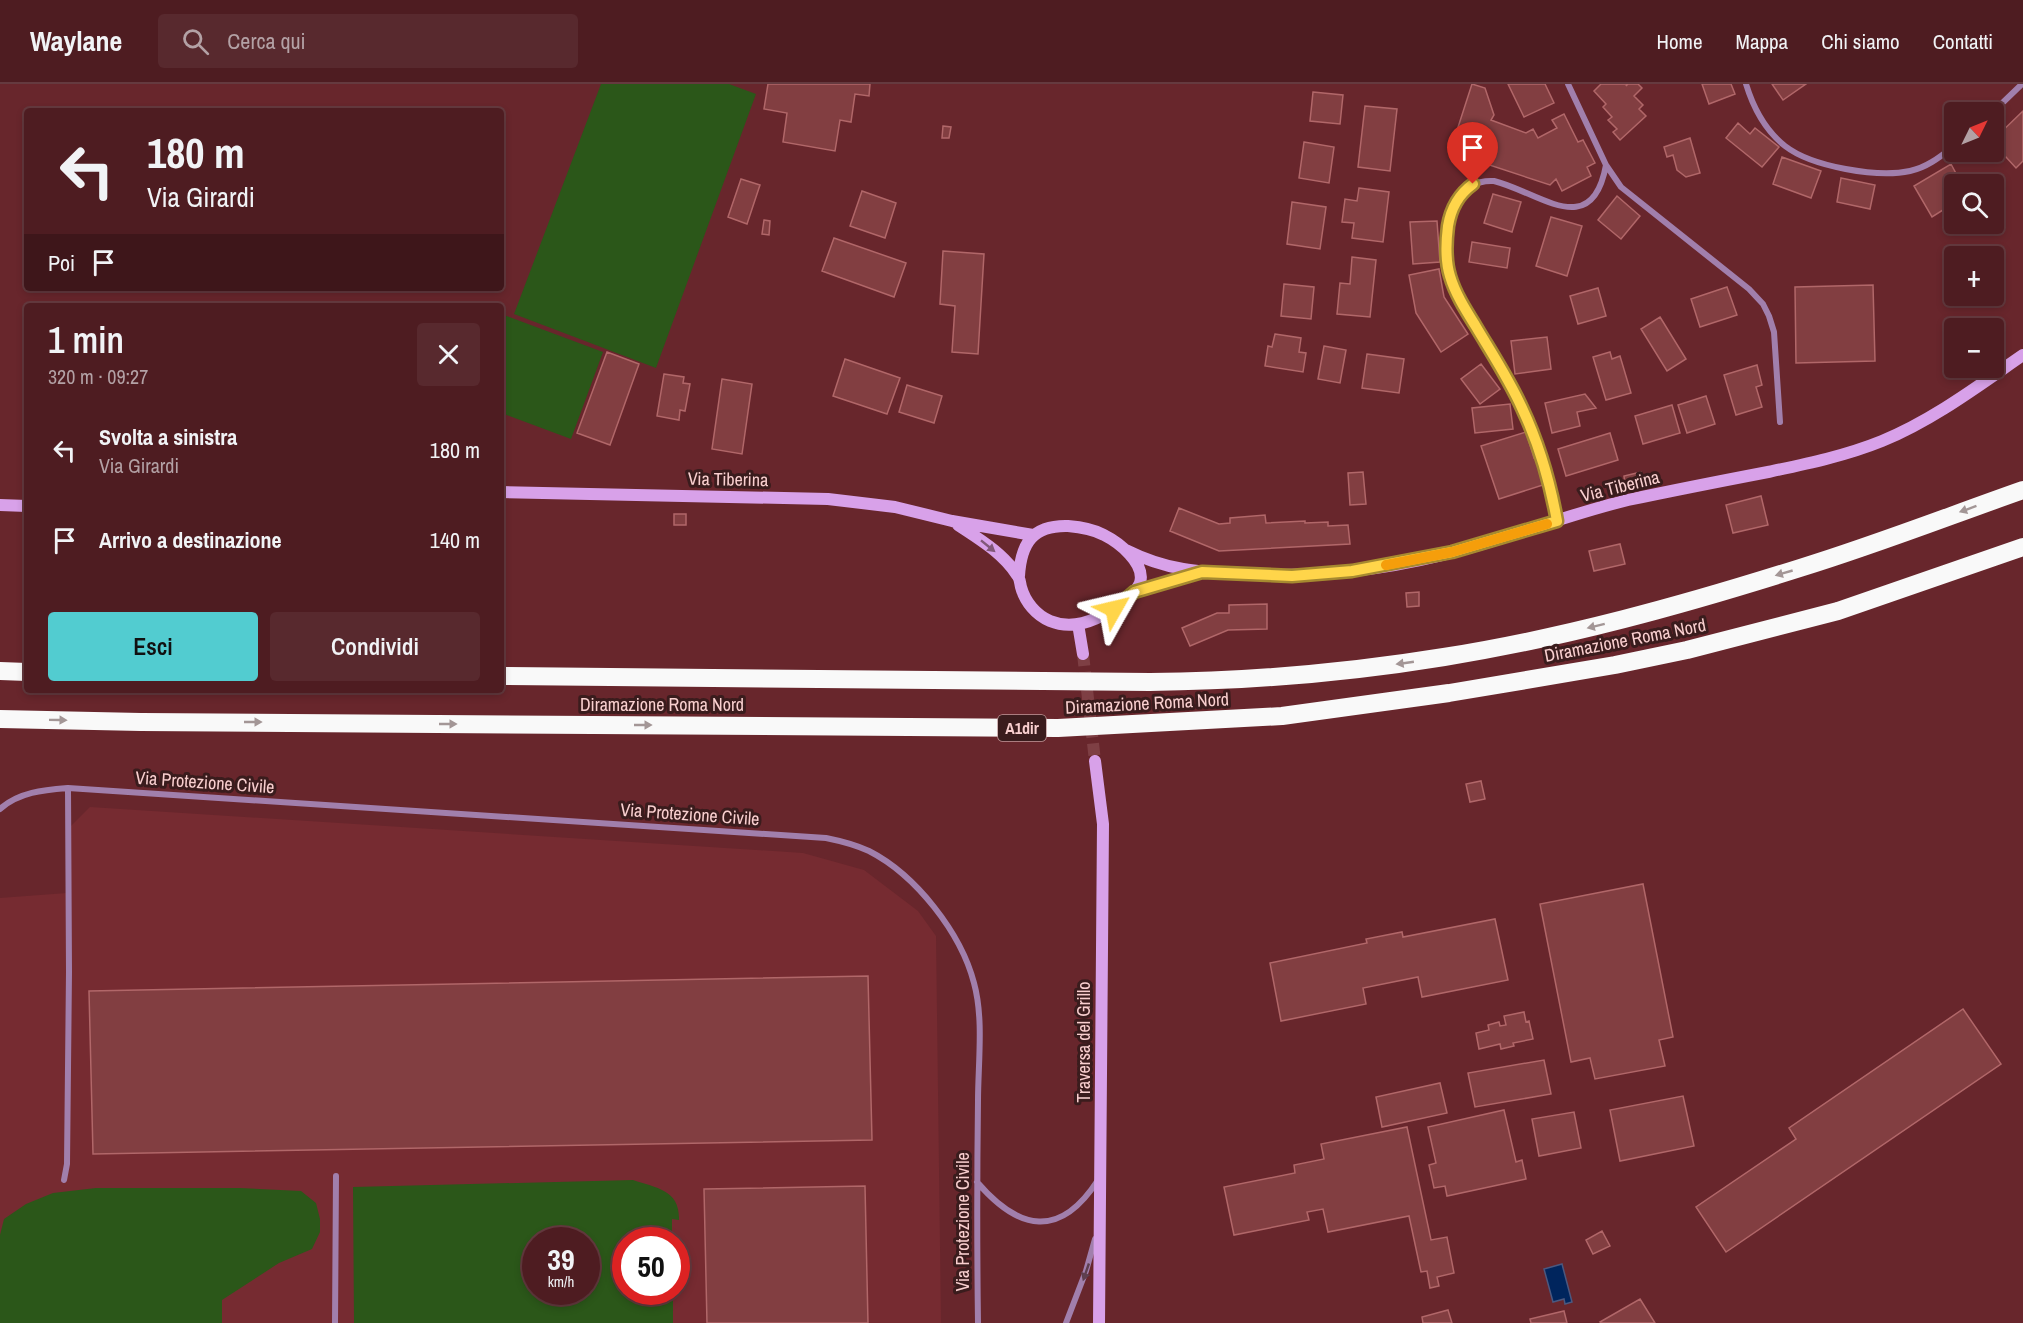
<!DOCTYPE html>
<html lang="it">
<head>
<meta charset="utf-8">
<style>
  :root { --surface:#4e1c21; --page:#58292e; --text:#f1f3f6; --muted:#b3a1a5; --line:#653a3f; --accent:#52ccd0 }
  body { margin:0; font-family:"Archivo Narrow",sans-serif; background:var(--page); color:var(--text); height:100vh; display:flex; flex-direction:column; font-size:22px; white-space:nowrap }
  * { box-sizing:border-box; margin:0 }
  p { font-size:20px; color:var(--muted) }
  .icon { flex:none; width:33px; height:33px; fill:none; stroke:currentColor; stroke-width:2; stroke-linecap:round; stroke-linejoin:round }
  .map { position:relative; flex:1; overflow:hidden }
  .panel { position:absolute; left:24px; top:219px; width:480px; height:390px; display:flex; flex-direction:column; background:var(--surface); border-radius:6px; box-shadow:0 3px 9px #0003,0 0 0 2px var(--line) }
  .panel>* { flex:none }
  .hud { position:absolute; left:24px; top:24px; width:480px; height:183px; border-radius:6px; box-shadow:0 3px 9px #0003,0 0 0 2px var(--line); background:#4e1c21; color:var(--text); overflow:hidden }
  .needle { width:39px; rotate:47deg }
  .buttons { position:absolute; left:1944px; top:18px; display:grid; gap:12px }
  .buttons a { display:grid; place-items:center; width:60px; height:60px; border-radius:6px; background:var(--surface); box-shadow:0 3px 9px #0003,0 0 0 2px var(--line); font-size:30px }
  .speed { position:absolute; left:522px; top:1143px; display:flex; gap:12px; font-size:30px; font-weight:700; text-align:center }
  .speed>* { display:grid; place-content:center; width:78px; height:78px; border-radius:50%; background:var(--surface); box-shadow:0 3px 9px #0003,0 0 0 2px var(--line); line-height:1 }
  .speed small { font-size:15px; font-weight:400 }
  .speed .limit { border:9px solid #d22; background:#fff; color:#111 }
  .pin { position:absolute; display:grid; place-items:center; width:51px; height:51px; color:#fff; margin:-62px -26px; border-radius:50% 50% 50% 0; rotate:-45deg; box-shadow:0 0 6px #0007 }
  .pin .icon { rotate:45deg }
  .me { position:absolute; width:66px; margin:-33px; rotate:53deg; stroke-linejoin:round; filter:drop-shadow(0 0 4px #0008) }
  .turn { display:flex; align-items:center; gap:21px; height:126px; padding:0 24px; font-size:27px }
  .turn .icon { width:78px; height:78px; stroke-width:2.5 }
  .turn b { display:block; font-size:42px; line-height:51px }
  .then { display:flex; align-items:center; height:57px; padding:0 24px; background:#0003; gap:12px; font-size:22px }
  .round { display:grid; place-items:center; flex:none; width:63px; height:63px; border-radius:6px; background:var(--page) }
  .head { display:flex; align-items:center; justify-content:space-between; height:102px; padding:0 24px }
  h1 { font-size:36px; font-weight:600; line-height:45px }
  .primary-button { display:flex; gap:12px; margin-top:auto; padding:12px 24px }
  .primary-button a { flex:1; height:69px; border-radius:6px; background:var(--accent); color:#111; font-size:24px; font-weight:600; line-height:69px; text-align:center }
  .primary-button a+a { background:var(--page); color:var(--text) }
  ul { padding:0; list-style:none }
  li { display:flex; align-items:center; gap:18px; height:90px; padding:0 24px }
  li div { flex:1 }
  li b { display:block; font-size:22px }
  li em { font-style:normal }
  header { display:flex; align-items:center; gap:36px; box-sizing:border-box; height:84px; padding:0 30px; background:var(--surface); border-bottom:2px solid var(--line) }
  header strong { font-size:28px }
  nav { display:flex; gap:33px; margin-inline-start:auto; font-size:21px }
  .search { width:420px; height:54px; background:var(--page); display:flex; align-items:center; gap:15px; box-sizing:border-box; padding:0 21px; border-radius:6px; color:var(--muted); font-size:22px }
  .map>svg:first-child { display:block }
  .built { fill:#762b31; fill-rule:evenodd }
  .green { fill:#2b5719; fill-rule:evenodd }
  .water { fill:#00255d; stroke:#4b587f; stroke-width:1.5 }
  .building { fill:#823e41; stroke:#b16769; stroke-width:1.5 }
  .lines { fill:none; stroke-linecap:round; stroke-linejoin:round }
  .secondary-tunnel { stroke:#7e3f44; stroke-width:12; stroke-dasharray:12 6; stroke-linecap:butt }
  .minor { stroke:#a17fac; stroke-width:6 }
  .secondary { stroke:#d8a1e9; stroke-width:12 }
  .motorway { stroke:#f9f9f9; stroke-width:18 }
  .oneway { fill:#a39696 }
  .oneway2 { fill:#815879 }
  .oneway3 { fill:#5e3f4f }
  .route-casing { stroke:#a68a30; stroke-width:15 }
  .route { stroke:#ffd54a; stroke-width:10 }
  .slow { stroke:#f59e0b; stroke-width:10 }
  .labels { text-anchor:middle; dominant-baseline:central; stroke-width:6; stroke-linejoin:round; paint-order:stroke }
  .shield { fill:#3a1c1d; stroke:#c0999a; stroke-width:1.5 }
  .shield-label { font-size:16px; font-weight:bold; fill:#f9cfcf }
  .street-label { font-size:18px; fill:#f9cfcf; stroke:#3a1c1d }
</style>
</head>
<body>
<header>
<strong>Waylane</strong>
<div class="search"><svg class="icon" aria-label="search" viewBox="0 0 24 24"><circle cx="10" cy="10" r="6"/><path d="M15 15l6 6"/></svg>Cerca qui</div>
<nav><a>Home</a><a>Mappa</a><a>Chi siamo</a><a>Contatti</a></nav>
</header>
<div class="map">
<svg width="2023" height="1239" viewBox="0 0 2023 1239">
  <rect width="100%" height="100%" fill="#68262c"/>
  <!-- built -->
  <path class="built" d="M90 723 803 769 864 786 918 827 936 852 941 1239H0V814L67 809 70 743ZM536 1156H586V1208H536ZM626 1156H676V1208H626Z"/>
  <!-- green -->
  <path class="green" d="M601 0H729L756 10 656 284 514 230Z
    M501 230 603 268 571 355 501 329Z
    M633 1096C657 1104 680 1106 679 1136L672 1135V1156H626V1208H673V1239H354L353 1103ZM536 1156H586V1208H536Z
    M96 1104H240L301 1107 316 1119 320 1135V1148L312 1165 279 1179 222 1216V1239H0V1151L4 1135 26 1120 53 1109Z"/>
  <!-- water -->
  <path class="water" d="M1562 1180 1572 1218 1565 1220 1564 1215 1553 1218 1544 1185Z"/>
  <!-- building -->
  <path class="building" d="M768 0H870L869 12 855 10 851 38 840 36 835 67 783 58 787 29 764 25Z
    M1472 0 1485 4 1494 31 1491 36 1526 49 1533 45 1538 54 1557 44 1552 36 1564 30 1578 58 1583 56 1595 79 1587 83 1591 92 1562 107 1556 95 1550 101 1450 68Z
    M1508 0H1545L1554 19 1524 33Z
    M1601 0H1627L1626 2 1628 0H1638L1642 4 1634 12 1643 21 1639 25 1646 32 1620 56 1613 48 1617 45 1608 36 1612 33 1603 23 1606 20 1594 7Z
    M1702 0H1731L1735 10 1709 20Z
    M1772 0H1806L1783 16Z
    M1313 8 1343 11 1340 40 1310 37Z
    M1365 22 1397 25 1390 87 1358 83Z
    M2023 27V77L2016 84 1994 60V55Z
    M1738 39 1750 50 1755 44 1779 63 1762 83 1726 54Z
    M943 42 951 43 949 54H942Z
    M1690 54 1700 89 1686 93 1677 86 1673 71 1667 73 1664 63Z
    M1304 58 1334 63 1329 99 1299 94Z
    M1782 73 1821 87 1811 114 1773 100Z
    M1951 80 1959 95 1965 91 1970 100H1954V119L1932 133 1914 102Z
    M1841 94 1875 101 1870 125 1837 118Z
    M741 95 760 101 747 140 728 133Z
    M1359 104 1389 108 1383 158 1352 154 1354 139 1342 138 1345 115 1357 117Z
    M862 107 896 119 885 154 850 142Z
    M1493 110 1521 118 1512 148 1484 139Z
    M1617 112 1640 132 1621 155 1598 136Z
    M1292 118 1326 123 1320 165 1287 160Z
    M1551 133 1582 142 1567 192 1536 182Z
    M764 136 770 137 769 151 762 150Z
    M1437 137 1440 178 1413 180 1410 138Z
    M834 154 906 179 894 213 822 187Z
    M1472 158 1510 164 1507 184 1469 178Z
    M943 167 984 170 978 270 952 268 955 222 940 220Z
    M1352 173 1376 176 1370 233 1337 230 1340 199 1350 200Z
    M1439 185 1444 213 1468 250 1441 268 1416 229 1409 191Z
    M1284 200 1314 203 1311 235 1281 232Z
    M1873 201 1875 277 1796 279 1795 203Z
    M1727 203 1737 231 1700 243 1691 215Z
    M1598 204 1606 232 1578 240 1570 212Z
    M1660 233 1686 275 1667 287 1641 245Z
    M1275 250 1301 254 1299 268 1306 269 1303 288 1265 282 1268 262 1272 263Z
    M1547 253 1551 285 1515 290 1511 257Z
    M1324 262 1346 266 1340 299 1318 295Z
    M607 268 639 280 610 361 577 349Z
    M1610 268 1612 275 1620 272 1631 309 1606 316 1593 273Z
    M1367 270 1404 275 1399 309 1362 304Z
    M845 275 900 294 887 330 833 312Z
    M1481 280 1500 305 1480 320 1461 295Z
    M1757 281 1762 301 1756 303 1762 323 1736 331 1724 291Z
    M664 290 684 293 683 299 690 300 685 327 680 326 679 336 657 332Z
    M722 295 752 300 742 370 712 365Z
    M907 301 942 312 934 339 899 328Z
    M1585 310 1596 324 1577 328 1580 342 1552 349 1545 319Z
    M1706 312 1715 340 1687 349 1678 321Z
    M1510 320 1513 345 1475 349 1472 324Z
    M1672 321 1680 349 1643 360 1635 332Z
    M1526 348 1534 374 1537 373 1546 400 1499 415 1481 362Z
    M1610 349 1618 376 1566 392 1558 365Z
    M1363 388 1366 420 1350 421 1348 389Z
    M1641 388 1643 397 1625 401 1624 392Z
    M1761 412 1768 441 1733 449 1726 421Z
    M1179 424 1219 440 1230 439V434L1265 431 1266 439 1305 437V439L1328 438V442L1348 441 1350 460 1219 467 1170 447Z
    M674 430H686V441H674Z
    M1620 460 1625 480 1594 487 1589 467Z
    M1419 508V522L1407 523 1406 509Z
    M1267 520V545L1228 546 1190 562 1182 544 1217 529H1229V521Z
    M1481 697 1485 715 1470 718 1466 700Z
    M1643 800 1673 953 1659 956 1665 982 1595 995 1590 974 1571 978 1540 820Z
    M1495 835 1508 896 1422 913 1418 893 1363 904 1366 920 1281 937 1270 879 1367 859 1366 855 1402 848 1403 853Z
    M868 892 872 1056 93 1070 89 907Z
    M1963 925 2001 980 1726 1168 1696 1123 1796 1055 1789 1044Z
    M1524 928 1526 938 1529 937 1533 955 1513 959 1514 962 1501 965 1500 960 1479 965 1476 949 1489 946 1488 941 1499 938 1500 942 1506 941 1504 932Z
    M1544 976 1551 1010 1475 1023 1468 989Z
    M1440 999 1447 1029 1382 1043 1376 1013Z
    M1683 1012 1694 1062 1620 1077 1610 1026Z
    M1504 1026 1516 1078 1522 1076 1526 1095 1447 1112 1445 1102 1434 1104 1429 1081 1436 1079 1428 1043Z
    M1574 1028 1581 1064 1539 1072 1532 1035Z
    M1407 1043 1431 1156 1447 1153 1454 1189 1437 1193 1439 1202 1430 1204 1427 1187 1421 1188 1409 1132 1328 1148 1323 1125 1307 1128 1309 1136 1234 1151 1224 1103 1295 1089 1294 1081 1324 1075 1321 1060Z
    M865 1102 868 1239H707L704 1105Z
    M1602 1147 1610 1162 1593 1170 1586 1156Z
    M1640 1215 1655 1239H1601L1600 1238Z
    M1448 1226 1452 1239H1423L1422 1233Z
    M1564 1227 1567 1239H1531L1530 1235Z"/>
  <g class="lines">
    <!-- secondary-tunnel -->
    <path class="secondary-tunnel" d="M1083 570 1095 677"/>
    <!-- minor -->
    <path class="minor" d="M1568 0 1606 81 1621 103 1749 205 1763 220 1769 232 1774 248 1780 338
      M1746 0C1753 23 1766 47 1785 62 1812 83 1878 94 1910 87 1928 83 1941 72 1954 62
      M1993 28 2022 0
      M1557 437C1550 399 1539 362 1524 327 1510 297 1493 270 1476 243 1466 226 1454 209 1449 189 1446 177 1447 165 1447 153 1448 141 1450 128 1456 117 1465 103 1478 96 1494 97 1539 108 1592 158 1606 81
      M0 725C19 708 44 706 68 704L826 754C841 757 856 761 869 767 916 791 961 849 974 899 984 935 978 980 978 1017 977 1091 977 1165 978 1239
      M64 1096 67 1080 69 888 68 704
      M977 1098C1019 1147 1060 1155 1098 1096
      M335 1239 336 1092
      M1066 1239 1086 1187 1095 1155"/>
    <!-- secondary -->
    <path class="secondary" d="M501 408 828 415 895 423 952 437 1033 451
      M0 421 27 422
      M958 441C979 455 1003 469 1017 491 1020 494 1020 499 1021 503 1025 518 1036 531 1050 537 1077 548 1104 533 1125 516 1131 511 1137 506 1140 499 1146 479 1118 458 1104 451 1093 445 1081 443 1068 442 1033 441 1021 459 1019 492
      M1126 466C1168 487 1199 488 1245 490 1319 494 1394 485 1465 465 1520 450 1573 429 1628 416 1675 406 1721 397 1768 388 1806 380 1845 372 1882 357 1933 336 1978 302 2023 271
      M1134 508 1197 490
      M1078 540 1083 570
      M1095 677 1103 740 1099 1239"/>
    <!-- motorway -->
    <path class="motorway" d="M0 587 27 588
      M501 592 1150 598C1248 597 1346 589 1444 573 1564 554 1683 521 1800 484 1875 461 1949 432 2023 406
      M0 635 141 638 1058 644 1282 632 1449 609 1615 581 1687 566 1838 527 2023 463"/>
  </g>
  <!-- one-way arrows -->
  <defs><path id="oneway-solid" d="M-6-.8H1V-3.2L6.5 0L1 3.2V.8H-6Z" transform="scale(1.5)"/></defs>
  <g class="oneway">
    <use href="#oneway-solid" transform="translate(1968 425) rotate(160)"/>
    <use href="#oneway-solid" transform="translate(1784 489) rotate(164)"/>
    <use href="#oneway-solid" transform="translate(1596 542) rotate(166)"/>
    <use href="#oneway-solid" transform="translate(1405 579) rotate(172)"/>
    <use href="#oneway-solid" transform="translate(58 636) rotate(1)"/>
    <use href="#oneway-solid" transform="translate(253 638)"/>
    <use href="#oneway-solid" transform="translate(448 640)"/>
    <use href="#oneway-solid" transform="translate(643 641)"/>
  </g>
  <use class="oneway2" href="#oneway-solid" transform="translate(988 462) rotate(39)"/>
  <use class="oneway3" href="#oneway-solid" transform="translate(1086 1188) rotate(109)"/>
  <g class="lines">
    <defs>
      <path id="route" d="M1114 525 1134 508 1202 488 1292 492 1352 487 1452 468 1557 437C1550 398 1539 360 1522 324 1509 295 1491 268 1475 241 1465 225 1455 209 1450 192 1445 176 1446 158 1448 142 1451 124 1458 111 1473 100"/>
    </defs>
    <!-- route casing -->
    <use href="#route" class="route-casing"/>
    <!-- route -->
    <use href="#route" class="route"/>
    <!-- slow -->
    <path class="slow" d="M1386 481 1452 468 1547 440"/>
  </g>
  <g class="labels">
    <!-- shield labels -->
    <rect class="shield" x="998" y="631" width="48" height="26" rx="4.5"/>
    <g class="shield-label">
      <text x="1022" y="644">A1dir</text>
    </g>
    <!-- street labels -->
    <g class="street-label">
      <text transform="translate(728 395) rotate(1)">Via Tiberina</text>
      <text transform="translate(1620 402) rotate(-14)">Via Tiberina</text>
      <text transform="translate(1625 556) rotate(-11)">Diramazione Roma Nord</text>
      <text transform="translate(1147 619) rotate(-3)">Diramazione Roma Nord</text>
      <text x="662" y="620">Diramazione Roma Nord</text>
      <text transform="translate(205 698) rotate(4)">Via Protezione Civile</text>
      <text transform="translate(690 730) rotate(4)">Via Protezione Civile</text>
      <text transform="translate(1083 958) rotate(-90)">Traversa del Grillo</text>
      <text transform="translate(962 1138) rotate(-90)">Via Protezione Civile</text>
    </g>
  </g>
</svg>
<div class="buttons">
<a><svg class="needle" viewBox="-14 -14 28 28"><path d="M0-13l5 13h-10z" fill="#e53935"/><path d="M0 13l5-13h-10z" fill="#b3a1a5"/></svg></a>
<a><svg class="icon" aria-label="search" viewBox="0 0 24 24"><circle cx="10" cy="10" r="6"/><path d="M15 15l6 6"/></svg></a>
<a>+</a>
<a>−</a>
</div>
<div class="speed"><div>39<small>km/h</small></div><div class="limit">50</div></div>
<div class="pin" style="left:1473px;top:100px;background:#d93025"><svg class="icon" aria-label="arrive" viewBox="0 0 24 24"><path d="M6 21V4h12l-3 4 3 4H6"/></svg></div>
<svg class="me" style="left:1114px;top:525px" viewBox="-20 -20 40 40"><path d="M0-17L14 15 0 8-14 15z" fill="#ffd54a" stroke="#fff" stroke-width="4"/></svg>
<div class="hud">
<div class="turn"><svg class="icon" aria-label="left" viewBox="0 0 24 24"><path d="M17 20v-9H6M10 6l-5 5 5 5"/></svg><div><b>180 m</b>Via Girardi</div></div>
<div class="then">Poi<svg class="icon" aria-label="arrive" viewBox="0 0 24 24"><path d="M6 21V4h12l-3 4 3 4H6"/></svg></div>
</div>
<section class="panel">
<div class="head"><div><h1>1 min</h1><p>320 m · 09:27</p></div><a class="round"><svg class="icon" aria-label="close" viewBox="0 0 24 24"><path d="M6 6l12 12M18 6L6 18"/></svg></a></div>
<ul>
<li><svg class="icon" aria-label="left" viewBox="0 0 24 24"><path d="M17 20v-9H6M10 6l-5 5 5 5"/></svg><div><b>Svolta a sinistra</b><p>Via Girardi</p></div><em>180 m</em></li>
<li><svg class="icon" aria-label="arrive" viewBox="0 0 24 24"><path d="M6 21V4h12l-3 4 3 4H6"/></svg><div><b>Arrivo a destinazione</b></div><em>140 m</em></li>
</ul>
<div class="primary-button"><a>Esci</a><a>Condividi</a></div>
</section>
</div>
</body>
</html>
